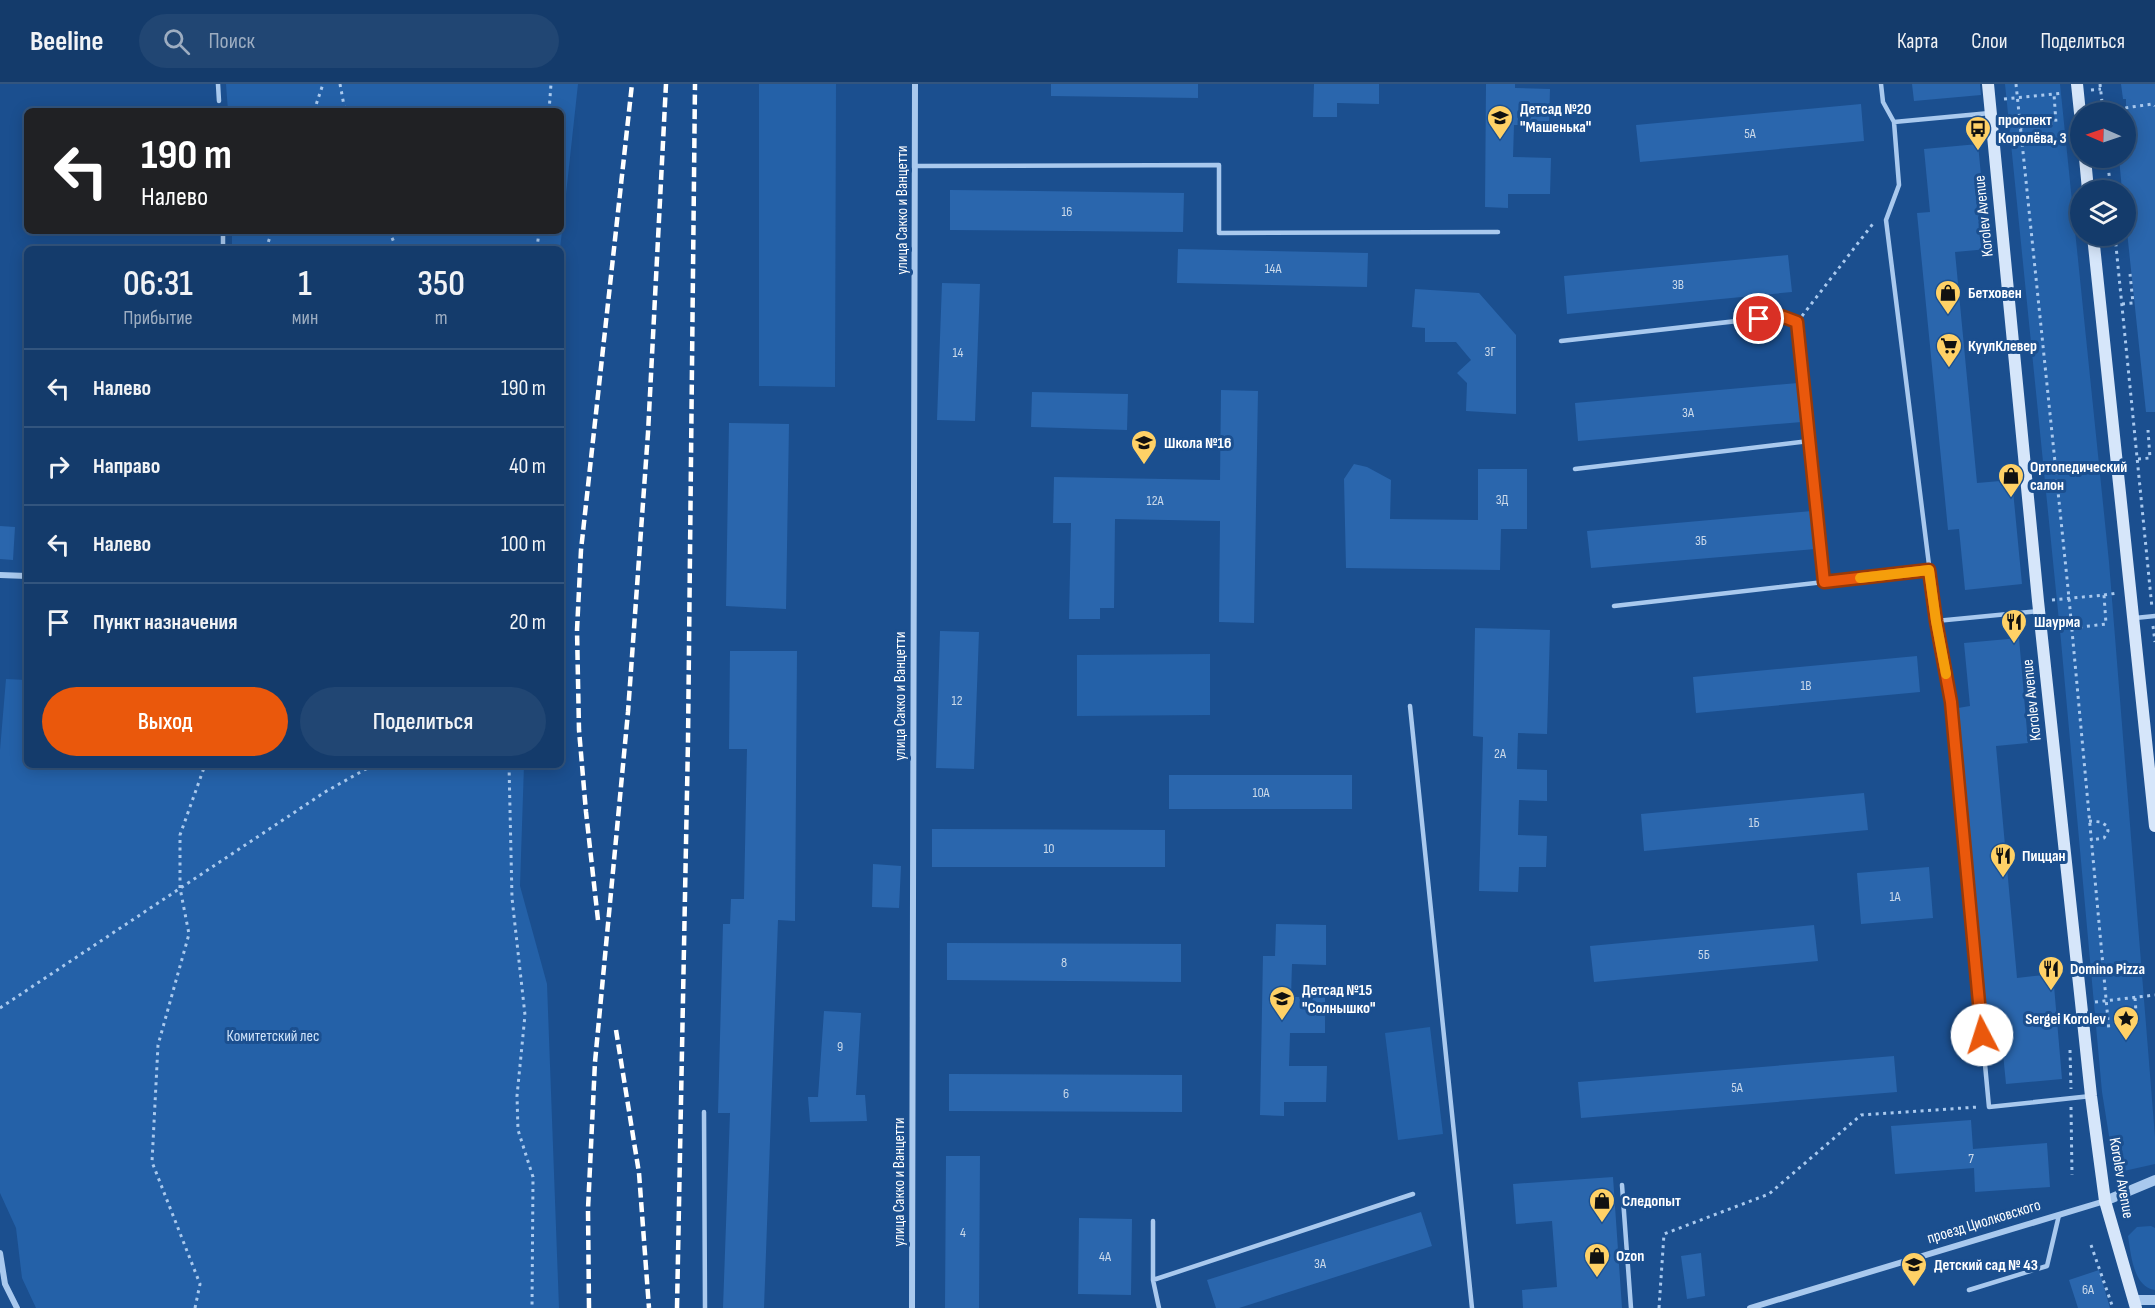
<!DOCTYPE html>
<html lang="ru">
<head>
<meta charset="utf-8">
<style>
  :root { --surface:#143b6b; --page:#214673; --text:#f1f3f6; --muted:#9dadc1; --line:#33557e; --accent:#ea580c }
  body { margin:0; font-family:"Sofia Sans Condensed",sans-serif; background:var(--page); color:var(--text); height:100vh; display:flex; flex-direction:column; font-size:22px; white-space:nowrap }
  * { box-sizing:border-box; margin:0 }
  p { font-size:20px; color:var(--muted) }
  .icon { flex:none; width:33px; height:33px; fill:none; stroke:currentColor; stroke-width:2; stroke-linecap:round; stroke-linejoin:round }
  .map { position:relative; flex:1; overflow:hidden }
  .details { position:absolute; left:24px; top:162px; width:540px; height:522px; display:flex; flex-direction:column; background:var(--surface); border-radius:9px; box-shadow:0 3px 15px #0003,0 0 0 2px var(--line) }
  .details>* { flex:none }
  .hud { position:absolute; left:24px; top:24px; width:540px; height:126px; border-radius:9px; box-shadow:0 3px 15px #0003,0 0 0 2px var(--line); background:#202124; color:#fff; overflow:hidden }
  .needle { width:39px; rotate:272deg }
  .buttons { position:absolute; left:2070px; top:18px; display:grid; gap:12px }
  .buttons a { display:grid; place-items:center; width:66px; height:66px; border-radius:50%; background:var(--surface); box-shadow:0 3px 15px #0003,0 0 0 2px var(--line); font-size:30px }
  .pin { position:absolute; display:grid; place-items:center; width:51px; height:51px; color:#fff; margin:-26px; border:3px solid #fff; border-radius:50%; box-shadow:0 2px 6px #0007 }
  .me { position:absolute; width:66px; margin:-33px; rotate:355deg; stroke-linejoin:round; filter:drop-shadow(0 0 4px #0008) }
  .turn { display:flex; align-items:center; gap:21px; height:126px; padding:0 18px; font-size:27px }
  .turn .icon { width:78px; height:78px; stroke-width:2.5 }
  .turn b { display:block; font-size:42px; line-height:51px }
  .eta { display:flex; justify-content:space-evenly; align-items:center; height:102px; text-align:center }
  .eta b { font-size:36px; font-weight:600; line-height:42px }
  .button { display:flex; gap:12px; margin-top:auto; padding:12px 18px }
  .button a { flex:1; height:69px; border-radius:36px; background:var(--accent); color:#fff; font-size:24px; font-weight:600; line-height:69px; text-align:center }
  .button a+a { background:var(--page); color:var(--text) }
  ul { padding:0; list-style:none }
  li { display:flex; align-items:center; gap:18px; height:78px; padding:0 18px; border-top:2px solid var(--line) }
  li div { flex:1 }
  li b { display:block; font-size:22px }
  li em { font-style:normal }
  header { display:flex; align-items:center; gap:36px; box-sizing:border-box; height:84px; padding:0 30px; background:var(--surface); border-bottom:2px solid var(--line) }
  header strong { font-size:28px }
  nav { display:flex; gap:33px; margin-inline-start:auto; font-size:21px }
  .search { width:420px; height:54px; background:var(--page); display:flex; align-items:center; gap:15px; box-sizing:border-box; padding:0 21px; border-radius:33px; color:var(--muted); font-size:22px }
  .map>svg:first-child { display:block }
  .green { fill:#2461a8 }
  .building { fill:#2a66ad }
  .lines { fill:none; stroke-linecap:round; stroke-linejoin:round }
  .path { stroke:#a9c9ee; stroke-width:3; stroke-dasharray:3 4.5; stroke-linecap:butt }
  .service { stroke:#a9c9ee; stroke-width:4.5 }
  .minor { stroke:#a9c9ee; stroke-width:6 }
  .tertiary { stroke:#a9c9ee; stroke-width:10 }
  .secondary { stroke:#d6e6fa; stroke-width:12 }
  .rail { stroke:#fff; stroke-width:4.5; stroke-dasharray:10 4.5; stroke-linecap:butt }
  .route-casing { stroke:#983908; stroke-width:15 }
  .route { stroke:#ea580c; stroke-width:10 }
  .slow { stroke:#f59e0b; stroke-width:10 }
  .labels { text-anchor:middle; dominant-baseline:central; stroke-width:6; stroke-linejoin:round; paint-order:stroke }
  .number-label { font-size:14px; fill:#cad9ea }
  .poi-label { font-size:16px; font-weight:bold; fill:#fff; stroke:#1b4f8f; text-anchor:start }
  .street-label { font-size:16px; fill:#fff; stroke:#1b4f8f }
  .park-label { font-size:16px; fill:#cfe3fa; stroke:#1b4f8f }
</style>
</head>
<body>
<header>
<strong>Beeline</strong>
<div class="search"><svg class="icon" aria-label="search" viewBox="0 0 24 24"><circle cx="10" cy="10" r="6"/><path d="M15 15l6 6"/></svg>Поиск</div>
<nav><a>Карта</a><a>Слои</a><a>Поделиться</a></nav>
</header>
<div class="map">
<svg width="2155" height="1224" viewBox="0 0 2155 1224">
  <rect width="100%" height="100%" fill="#1b4f8f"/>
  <!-- green -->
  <path class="green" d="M226 0H578L560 165H232V147H561V27H228Z
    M759 0H836L835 303 759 302Z
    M2005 0H2060L2109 478 2155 1053V1080L2115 1089 2102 1008 2061 557Z
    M1210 570V631L1077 632V571Z
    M6 595 27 596V681H524L520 802 547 900 559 1224H36L22 1194 16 1144 0 1109V666Z
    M1430 943 1443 1050 1398 1056 1385 949Z
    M2151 1142 2155 1144V1206C2133 1203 2131 1170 2128 1152L2137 1143Z"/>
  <!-- building -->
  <path class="building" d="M1051 0H1198V14L1051 12Z
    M1314 0H1379V20L1337 19V33H1313Z
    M1486 0H1515V4L1550 5 1549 41H1514L1513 73 1551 74 1550 110H1508V124L1485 123Z
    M1912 0H1980L1981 11 1914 17Z
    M2121 0H2155V328H2146L2126 138V106H2122L2119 74H2126V15H2123Z
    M1861 20 1864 57 1640 78 1636 41Z
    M1978 60 1988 165 1955 168 1977 399 2012 396 2022 500 1965 506 1959 445 1948 446 1917 129 1930 128 1924 65Z
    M950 106 1184 109 1183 148 950 146Z
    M1178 165 1368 169 1367 203 1177 199Z
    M1788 171 1792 208 1567 230 1564 192Z
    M942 199 980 200 975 337 937 336Z
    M1415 205 1479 209 1516 251V330L1466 327 1467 299 1457 289 1471 276 1456 258H1425V244L1412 243Z
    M1798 299 1802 338 1578 357 1575 319Z
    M1221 306 1258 307 1254 539 1219 538 1220 437 1115 435 1114 524H1100V535H1069L1071 439H1053L1054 393 1220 396Z
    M1032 308 1128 310 1127 346 1031 343Z
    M729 339 789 340 786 525 726 522Z
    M1354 380 1367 383 1391 396 1390 435 1478 436V385H1527V445H1501L1500 486 1346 484 1344 395Z
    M1812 427 1815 465 1591 484 1587 447Z
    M0 442 15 443 13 476 0 475Z
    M1475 544 1550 546 1547 650 1518 649 1517 685 1547 686V717L1519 716 1518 751 1547 752 1546 783H1519L1518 808 1479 807 1483 653 1473 652Z
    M940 547 979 548 974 685 936 684Z
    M2019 554 2028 659 1996 662 2017 894 2053 890 2062 995 2006 1000 2000 939 1988 940 1958 624 1970 622 1964 559Z
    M730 567H797L795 837 778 836 764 1224H723L730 1029H718L723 840H730L731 815H744L747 665H729Z
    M1917 572 1920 608 1696 629 1693 593Z
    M1169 691H1352V725H1169Z
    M1864 709 1868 746 1644 767 1641 730Z
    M932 745 1165 746V783H932Z
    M873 780 901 782 899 824 872 823Z
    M1929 783 1933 834 1861 840 1857 789Z
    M1276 840 1326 841V881L1292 880 1291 913H1325V949H1290L1289 982H1327L1326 1018H1284V1032L1260 1031 1263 872H1275Z
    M1814 841 1818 877 1594 898 1590 862Z
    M947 859 1181 860V898L947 896Z
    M824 927 861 929 856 1011H865L867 1037 810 1038 808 1013H818Z
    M1894 972 1897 1008 1581 1034 1578 998Z
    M949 990 1182 991V1028L949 1027Z
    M1971 1036 1973 1065 2047 1059 2050 1103 1975 1108 1974 1084 1895 1090 1891 1042Z
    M946 1072H980L979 1224H945Z
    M1613 1093 1622 1224H1523L1522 1206 1557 1203 1552 1137 1516 1140 1513 1100Z
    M1421 1128 1432 1162 1239 1224H1216L1207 1196Z
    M1079 1134 1132 1135 1131 1211 1078 1210Z
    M1701 1169 1705 1212 1687 1215 1681 1172Z
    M2099 1186 2110 1224H2078L2069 1196Z"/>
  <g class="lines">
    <!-- path -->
    <path class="path" d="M340 0 345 27
      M2016 0 2069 514 2109 947
      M2100 0 2103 27
      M2091 6 2101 5
      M2004 15 2063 9
      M314 27 323 0
      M549 27 551 0
      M2103 27 2153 20 2155 22
      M2020 43 2056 39 2054 10
      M2107 74 2111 106
      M389 147 397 165
      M2115 152 2152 524
      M266 165 272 147
      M537 165 539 147
      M2122 220 2133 219 2130 190
      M1802 232 1875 137
      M2138 375 2150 374 2148 346
      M2104 511 2117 509
      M2052 516 2104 511 2106 540 2072 544
      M2153 542 2155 558
      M509 681 512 814 525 931 517 1012 518 1046 533 1093 532 1224
      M2089 737 2101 738 2107 742 2108 747 2104 754 2091 756
      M2135 914 2137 942
      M2095 918 2155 911
      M0 924 325 708 373 681
      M2070 966 2071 1005
      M2071 1023 2072 1091
      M2091 1161 2113 1224
      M195 1224 200 1200 152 1078 158 961 189 850 180 804V751L205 681
      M1659 1224 1664 1150 1769 1110 1861 1031 1978 1023"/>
    <!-- service -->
    <path class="service" d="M218 0 219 17
      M1881 0 1883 18 1894 38 1899 101 1886 136 1936 537 2039 527
      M1894 38 1990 29
      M915 82 1219 81V149L1498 148
      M223 147V165
      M1561 257 1781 232 1797 238 1824 498
      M1575 385 1809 357
      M1614 522 1929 486
      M2135 534 2155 532
      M1936 537 1951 618 1989 1023 2091 1012
      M1410 622 1472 1224
      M704 1028 705 1224
      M1622 1101 1631 1224
      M1153 1137V1196L1159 1224
      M1153 1196 1413 1110
      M1969 1206 2047 1182 2059 1131"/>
    <!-- minor -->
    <path class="minor" d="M0 491 27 492
      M0 1169 5 1200 17 1224
      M912 1224 915 0
      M1750 1224 2105 1117"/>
    <!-- tertiary -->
    <path class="tertiary" d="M2105 1117 2155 1096
      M2134 1216H2155"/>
    <!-- secondary -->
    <path class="secondary" d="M1988 0 2038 517 2091 1012 2105 1117 2136 1224
      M2077 0 2080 29
      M2085 74 2088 106
      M2093 152 2155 742"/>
    <!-- rail -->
    <path class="rail" d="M598 836 586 728 579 646 577 546 581 466 632 0
      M616 946 639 1089 649 1224
      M589 1224 588 1125 595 978 628 628 648 349 666 0
      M677 1224 688 657 695 0"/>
  </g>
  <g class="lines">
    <defs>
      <path id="route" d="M1759 235 1781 232 1797 238 1824 498 1929 486 1936 537 1951 618 1982 951"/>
    </defs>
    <!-- route casing -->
    <use href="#route" class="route-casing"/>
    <!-- route -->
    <use href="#route" class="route"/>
    <!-- slow -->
    <path class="slow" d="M1860 494 1929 486 1936 537 1946 590"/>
  </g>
  <!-- icons -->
  <defs>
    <symbol id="school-pin" viewBox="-11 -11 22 30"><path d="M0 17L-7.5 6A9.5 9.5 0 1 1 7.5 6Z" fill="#ffd166" stroke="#1b4f8f"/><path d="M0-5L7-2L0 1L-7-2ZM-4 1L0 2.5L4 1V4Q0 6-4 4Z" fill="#111"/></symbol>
    <symbol id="bus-pin" viewBox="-11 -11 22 30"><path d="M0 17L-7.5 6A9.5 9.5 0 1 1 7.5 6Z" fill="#ffd166" stroke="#1b4f8f"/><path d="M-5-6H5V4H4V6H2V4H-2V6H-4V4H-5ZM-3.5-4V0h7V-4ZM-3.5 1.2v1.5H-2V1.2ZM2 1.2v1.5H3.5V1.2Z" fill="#111"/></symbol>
    <symbol id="shop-pin" viewBox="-11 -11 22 30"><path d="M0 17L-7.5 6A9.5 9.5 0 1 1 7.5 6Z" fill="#ffd166" stroke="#1b4f8f"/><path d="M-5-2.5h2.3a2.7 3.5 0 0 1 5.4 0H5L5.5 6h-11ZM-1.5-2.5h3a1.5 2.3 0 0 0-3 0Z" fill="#111"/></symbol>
    <symbol id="supermarket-pin" viewBox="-11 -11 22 30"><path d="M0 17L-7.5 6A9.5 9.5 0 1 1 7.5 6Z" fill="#ffd166" stroke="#1b4f8f"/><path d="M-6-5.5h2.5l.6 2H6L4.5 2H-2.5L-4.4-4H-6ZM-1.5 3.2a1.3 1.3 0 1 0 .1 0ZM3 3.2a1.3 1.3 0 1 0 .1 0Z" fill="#111"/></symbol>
    <symbol id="restaurant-pin" viewBox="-11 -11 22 30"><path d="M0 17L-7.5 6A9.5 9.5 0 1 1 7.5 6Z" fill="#ffd166" stroke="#1b4f8f"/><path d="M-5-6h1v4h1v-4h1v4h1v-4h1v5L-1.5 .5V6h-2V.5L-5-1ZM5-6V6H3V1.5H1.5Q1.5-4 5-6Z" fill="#111"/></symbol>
    <symbol id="sight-pin" viewBox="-11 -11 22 30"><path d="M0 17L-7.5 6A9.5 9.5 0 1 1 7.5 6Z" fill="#ffd166" stroke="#1b4f8f"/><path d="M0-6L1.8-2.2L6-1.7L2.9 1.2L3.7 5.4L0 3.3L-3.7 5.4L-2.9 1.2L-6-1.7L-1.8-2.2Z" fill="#111"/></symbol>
  </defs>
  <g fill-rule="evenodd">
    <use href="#school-pin" x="1485" y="19" width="30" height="40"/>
    <use href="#bus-pin" x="1963" y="30" width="30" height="40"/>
    <use href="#shop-pin" x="1933" y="194" width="30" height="40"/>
    <use href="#supermarket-pin" x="1934" y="247" width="30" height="40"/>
    <use href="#school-pin" x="1129" y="344" width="30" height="40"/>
    <use href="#shop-pin" x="1996" y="377" width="30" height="40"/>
    <use href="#restaurant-pin" x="1999" y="523" width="30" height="40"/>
    <use href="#restaurant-pin" x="1988" y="757" width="30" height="40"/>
    <use href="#restaurant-pin" x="2036" y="870" width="30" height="40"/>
    <use href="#school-pin" x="1267" y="900" width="30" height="40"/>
    <use href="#sight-pin" x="2111" y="920" width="30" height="40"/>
    <use href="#shop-pin" x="1587" y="1102" width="30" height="40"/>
    <use href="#shop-pin" x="1582" y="1157" width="30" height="40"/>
    <use href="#school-pin" x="1899" y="1166" width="30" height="40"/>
  </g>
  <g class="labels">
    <!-- number labels -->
    <g class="number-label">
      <text x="1750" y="49">5А</text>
      <text x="1067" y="127">16</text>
      <text x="1273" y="184">14А</text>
      <text x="1678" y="200">3В</text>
      <text x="1490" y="267">3Г</text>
      <text x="958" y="268">14</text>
      <text x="1688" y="328">3А</text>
      <text x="1502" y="415">3Д</text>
      <text x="1155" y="416">12А</text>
      <text x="1701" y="456">3Б</text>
      <text x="1806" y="601">1В</text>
      <text x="957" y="616">12</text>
      <text x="1500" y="669">2А</text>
      <text x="1261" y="708">10А</text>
      <text x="1754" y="738">1Б</text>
      <text x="1049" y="764">10</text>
      <text x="1895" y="812">1А</text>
      <text x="1704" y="870">5Б</text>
      <text x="1064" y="878">8</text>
      <text x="840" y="962">9</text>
      <text x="1737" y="1003">5А</text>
      <text x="1066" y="1009">6</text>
      <text x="1971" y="1074">7</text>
      <text x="963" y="1148">4</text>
      <text x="1105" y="1172">4А</text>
      <text x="1320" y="1179">3А</text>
      <text x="2088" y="1205">6А</text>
    </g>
    <!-- poi labels -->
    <g class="poi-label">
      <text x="1520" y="25">Детсад №20<tspan x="1520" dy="18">"Машенька"</tspan></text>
      <text x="1998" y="36">проспект<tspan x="1998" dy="18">Королёва, 3</tspan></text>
      <text x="1968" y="209">Бетховен</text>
      <text x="1968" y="262">КуулКлевер</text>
      <text x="1164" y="359">Школа №16</text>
      <text x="2030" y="383">Ортопедический<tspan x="2030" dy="18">салон</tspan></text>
      <text x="2034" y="538">Шаурма</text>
      <text x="2022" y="772">Пиццан</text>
      <text x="2070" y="885">Domino Pizza</text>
      <text x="1302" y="906">Детсад №15<tspan x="1302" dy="18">"Солнышко"</tspan></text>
      <text x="2106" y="935" text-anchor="end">Sergei Korolev</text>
      <text x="1622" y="1117">Следопыт</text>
      <text x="1616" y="1172">Ozon</text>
      <text x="1934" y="1181">Детский сад № 43</text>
    </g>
    <!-- street labels -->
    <g class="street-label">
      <text transform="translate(902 126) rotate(-90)">улица Сакко и Ванцетти</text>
      <text transform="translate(1984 132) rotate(-96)">Korolev Avenue</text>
      <text transform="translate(900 612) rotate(-90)">улица Сакко и Ванцетти</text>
      <text transform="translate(2032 616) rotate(-96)">Korolev Avenue</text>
      <text transform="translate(2121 1094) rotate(80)">Korolev Avenue</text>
      <text transform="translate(899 1098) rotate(-90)">улица Сакко и Ванцетти</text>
      <text transform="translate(1984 1138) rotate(-17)">проезд Циолковского</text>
    </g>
    <!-- park labels -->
    <g class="park-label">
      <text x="273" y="952">Комитетский лес</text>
    </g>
  </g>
</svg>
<div class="buttons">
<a><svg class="needle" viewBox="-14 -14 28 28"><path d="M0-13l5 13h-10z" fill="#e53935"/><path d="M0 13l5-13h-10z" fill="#9dadc1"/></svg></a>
<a><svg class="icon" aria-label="layers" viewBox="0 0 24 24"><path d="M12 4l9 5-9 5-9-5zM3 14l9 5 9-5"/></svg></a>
</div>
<div class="pin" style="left:1759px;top:235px;background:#d93025"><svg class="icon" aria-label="arrive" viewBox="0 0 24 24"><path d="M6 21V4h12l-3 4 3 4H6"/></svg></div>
<svg class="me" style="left:1982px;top:951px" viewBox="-20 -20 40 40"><circle r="19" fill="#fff"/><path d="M0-13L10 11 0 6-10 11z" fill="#ea580c"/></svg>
<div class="hud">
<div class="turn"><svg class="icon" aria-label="left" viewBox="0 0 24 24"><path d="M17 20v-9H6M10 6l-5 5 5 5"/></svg><div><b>190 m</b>Налево</div></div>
</div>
<section class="details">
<div class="eta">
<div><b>06:31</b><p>Прибытие</p></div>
<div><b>1</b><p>мин</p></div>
<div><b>350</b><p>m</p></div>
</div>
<ul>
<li><svg class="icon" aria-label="left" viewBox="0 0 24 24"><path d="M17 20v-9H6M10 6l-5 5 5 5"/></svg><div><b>Налево</b></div><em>190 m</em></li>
<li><svg class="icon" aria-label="right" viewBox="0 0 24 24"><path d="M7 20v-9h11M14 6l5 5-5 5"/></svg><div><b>Направо</b></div><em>40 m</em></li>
<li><svg class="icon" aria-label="left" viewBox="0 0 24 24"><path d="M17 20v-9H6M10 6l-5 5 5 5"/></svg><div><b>Налево</b></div><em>100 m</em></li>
<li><svg class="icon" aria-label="arrive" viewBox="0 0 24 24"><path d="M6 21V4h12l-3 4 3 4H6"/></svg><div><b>Пункт назначения</b></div><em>20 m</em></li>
</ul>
<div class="button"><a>Выход</a><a>Поделиться</a></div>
</section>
</div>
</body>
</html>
